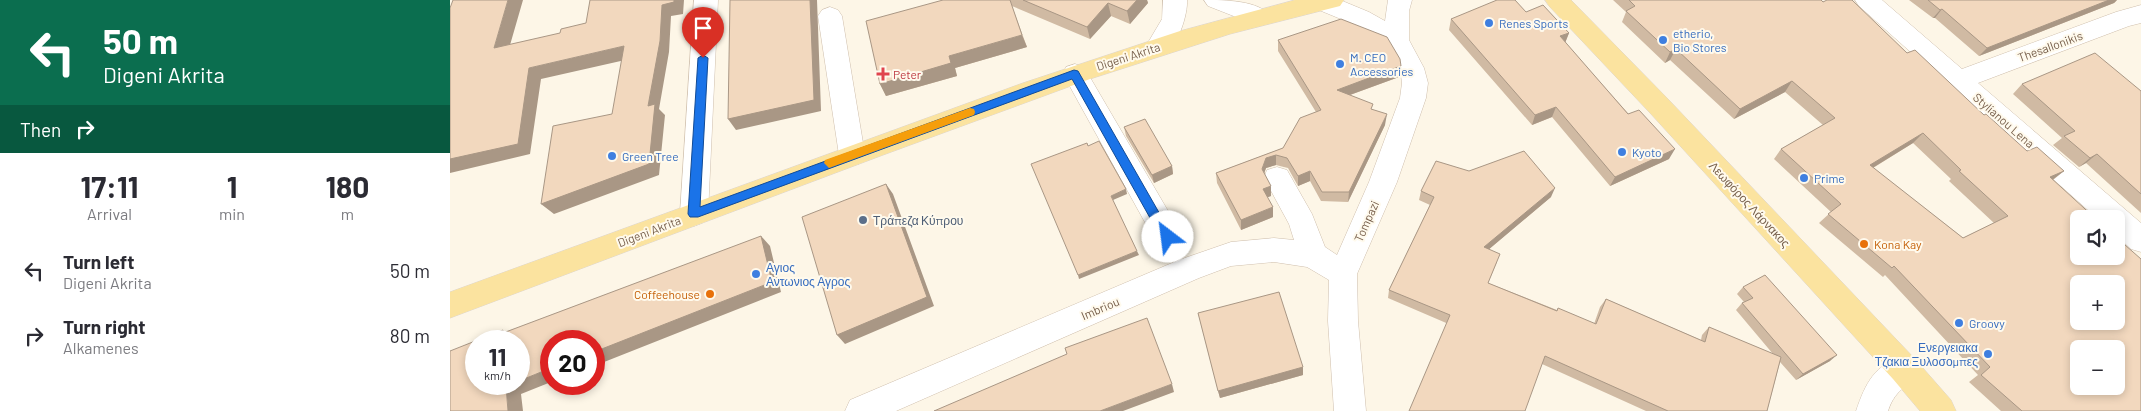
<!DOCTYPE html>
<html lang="en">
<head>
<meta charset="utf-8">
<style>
  :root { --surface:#fff; --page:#f2f2f3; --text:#2b2b33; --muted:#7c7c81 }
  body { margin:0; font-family:Barlow,sans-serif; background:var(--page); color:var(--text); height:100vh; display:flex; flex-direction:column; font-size:19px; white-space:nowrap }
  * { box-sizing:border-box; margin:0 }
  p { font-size:16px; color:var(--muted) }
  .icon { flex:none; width:28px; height:28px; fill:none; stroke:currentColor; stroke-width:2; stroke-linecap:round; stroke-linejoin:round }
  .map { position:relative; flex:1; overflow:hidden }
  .side { display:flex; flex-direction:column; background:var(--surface); width:450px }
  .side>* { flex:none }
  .hud { background:#0b6e4f; color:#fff; overflow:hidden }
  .buttons { position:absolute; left:1620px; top:210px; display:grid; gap:10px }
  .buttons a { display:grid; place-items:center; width:55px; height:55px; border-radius:8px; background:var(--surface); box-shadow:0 2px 8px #0003; font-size:25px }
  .speed { position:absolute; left:15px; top:330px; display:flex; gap:10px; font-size:25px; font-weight:700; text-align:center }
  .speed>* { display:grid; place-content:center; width:65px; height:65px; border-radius:50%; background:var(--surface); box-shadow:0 2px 8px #0003; line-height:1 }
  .speed small { font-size:12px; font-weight:400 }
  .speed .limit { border:8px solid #d22; background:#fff; color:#111 }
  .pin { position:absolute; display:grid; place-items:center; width:42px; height:42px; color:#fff; margin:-51px -21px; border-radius:50% 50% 50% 0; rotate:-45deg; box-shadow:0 0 5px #0007 }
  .pin .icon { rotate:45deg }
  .me { position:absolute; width:55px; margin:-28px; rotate:330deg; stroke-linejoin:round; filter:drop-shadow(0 0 4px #0008) }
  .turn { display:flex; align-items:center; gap:18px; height:105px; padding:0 20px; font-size:22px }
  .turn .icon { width:65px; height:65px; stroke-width:2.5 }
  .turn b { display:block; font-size:35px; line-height:42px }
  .then { display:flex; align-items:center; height:48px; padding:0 20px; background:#0003; gap:10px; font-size:19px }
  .eta { display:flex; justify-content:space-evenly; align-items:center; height:85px; text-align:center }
  .eta b { font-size:30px; font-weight:700; line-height:35px }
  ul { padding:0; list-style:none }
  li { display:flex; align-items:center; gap:15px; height:65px; padding:0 20px }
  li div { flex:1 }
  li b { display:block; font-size:19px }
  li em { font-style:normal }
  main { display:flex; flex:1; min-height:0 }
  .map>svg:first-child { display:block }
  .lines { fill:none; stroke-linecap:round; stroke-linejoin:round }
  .minor-casing { stroke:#cfbfad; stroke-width:1 }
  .major-casing { stroke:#dcd5d0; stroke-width:1 }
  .minor { fill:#fff; fill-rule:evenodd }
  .major { fill:#fbe39f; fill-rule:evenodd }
  .wall { fill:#d0baa3; fill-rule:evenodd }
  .shaded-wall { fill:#a99785 }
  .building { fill:#f2d8be; stroke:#a99785; fill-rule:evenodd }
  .route { fill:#1a73e8; stroke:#114b97 }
  .slow { fill:#f59e0b }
  .shop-dot { fill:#3f7fe0; stroke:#fffaed; stroke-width:2 }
  .health-dot { fill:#e0444e; stroke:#fffaed; stroke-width:2 }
  .service-dot { fill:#5c6f8a; stroke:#fffaed; stroke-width:2 }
  .food-dot { fill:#e8710a; stroke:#fffaed; stroke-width:2 }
  .labels { text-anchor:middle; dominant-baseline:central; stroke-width:4; stroke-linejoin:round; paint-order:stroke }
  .shop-label { font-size:12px; fill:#366cbe; stroke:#fffaed; text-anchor:start }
  .street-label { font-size:12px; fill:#775f4b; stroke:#fffaed }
  .health-label { font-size:12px; fill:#be3a42; stroke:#fffaed; text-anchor:start }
  .service-label { font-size:12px; fill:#4e5e75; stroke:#fffaed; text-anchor:start }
  .food-label { font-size:12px; fill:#c56008; stroke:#fffaed; text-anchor:start }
</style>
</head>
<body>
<main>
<section class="side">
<div class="hud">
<div class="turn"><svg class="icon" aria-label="left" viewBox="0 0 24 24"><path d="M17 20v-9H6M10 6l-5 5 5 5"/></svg><div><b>50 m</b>Digeni Akrita</div></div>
<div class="then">Then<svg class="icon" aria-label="right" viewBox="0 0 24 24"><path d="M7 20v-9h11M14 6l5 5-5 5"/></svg></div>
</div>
<div class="eta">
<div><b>17:11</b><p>Arrival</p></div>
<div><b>1</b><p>min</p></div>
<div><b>180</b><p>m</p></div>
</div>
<ul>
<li><svg class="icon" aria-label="left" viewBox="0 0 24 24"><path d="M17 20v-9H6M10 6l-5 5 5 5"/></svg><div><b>Turn left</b><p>Digeni Akrita</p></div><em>50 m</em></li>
<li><svg class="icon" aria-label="right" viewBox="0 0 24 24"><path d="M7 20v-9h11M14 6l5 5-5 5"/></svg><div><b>Turn right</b><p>Alkamenes</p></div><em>80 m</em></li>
</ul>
</section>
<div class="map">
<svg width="1691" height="411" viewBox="0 0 1691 411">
  <rect width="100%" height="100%" fill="#fdf6e7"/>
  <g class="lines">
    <defs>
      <path id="minor" d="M244 0H268L258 214 254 222 244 226 234 222 230 214Z
        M713 0H737C738 14 728 46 715 53 709 56 705 54 699 52L696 46 712 19Z
        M754 0C774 0 810 0 821 17L817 23 809 26 758 6Z
        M861 0H890L919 12 935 21 938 0H962L959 11V40L974 68 978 83 976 98 947 182 907 274 908 321 916 411H884L878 321 879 280 857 267 824 262 781 266 749 278 446 411H395L400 400 729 260 781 242 824 238 844 240 839 224 814 178 817 170 827 167 837 170 862 214 875 247 887 255 919 182 950 98 952 83 950 68 938 46 903 24 864 8 860 2Z
        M1405 0H1432L1512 69 1666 12 1691 5V23L1679 26 1528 83 1691 223V252L1681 249 1666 235V219H1648L1409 6Z
        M380 7 388 10 392 16 415 155 411 163 402 166 393 163 389 155 368 16 372 10Z
        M625 64 634 67 728 228 732 237 728 246 718 249 708 246 613 74 616 67Z
        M1454 355 1465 359 1469 369C1461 388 1446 386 1438 411H1406C1416 382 1424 366 1454 355Z"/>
      <path id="major" d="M845 0H894L890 6 780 34 640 79 433 155 0 318V292L573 83 730 31Z
        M1095 0H1121L1218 99 1465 359 1501 400 1506 411H1470L1443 379 1200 113 1099 6Z"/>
    </defs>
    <!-- minor casing -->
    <use href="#minor" class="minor-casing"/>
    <!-- major casing -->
    <use href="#major" class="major-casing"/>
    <!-- minor -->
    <use href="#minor" class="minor"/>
    <!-- major -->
    <use href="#major" class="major"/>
  </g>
  <!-- wall -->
  <path class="wall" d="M493 0H697L698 3 680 24 661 16 640 39 562 6 577 47 505 68 507 76 436 96 430 84Z
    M1163 0H1371L1457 53 1577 151 1614 171 1603 180 1691 411H1551L1519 382 1528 375 1435 275 1433 277 1369 223 1381 212 1324 159 1331 149 1373 125 1335 92 1284 119 1220 60 1215 63 1172 22 1176 12ZM1463 143 1501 179 1499 181 1544 223 1513 238 1423 168Z
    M1459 0H1667L1664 3 1529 56 1485 18H1483Z
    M1076 12 1119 33 1115 43 1219 159 1160 186 1102 117 1082 125 999 30 1001 19Z
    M828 40 951 66 949 77 900 95 922 110 935 125 898 202 871 201 860 181 848 186 838 168 826 165 816 168 814 174 821 196 817 197 823 217 791 230 767 183 766 173 833 148 866 112 828 51Z
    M1572 84 1691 91V213L1636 163 1629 167 1603 145 1612 138 1563 94Z
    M674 127 722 166 723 174 704 183 676 136Z
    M971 191 1101 197 1039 249 1047 262 1038 283 1107 310 1144 324 1150 307 1156 299 1251 340 1252 335 1259 327 1323 354 1286 310 1292 303 1294 302 1287 294 1293 287 1380 361 1346 380 1330 362 1317 411H1196L1092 364 938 298 939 290 980 205 969 200Z
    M748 313 853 367V375L770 398Z"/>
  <!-- shaded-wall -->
  <path class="shaded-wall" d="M58 0H73L56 59 44 48Z
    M224 0H234L233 14 221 16 219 52 209 109 215 115 209 175 104 214 91 204 198 106 212 5Z
    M360 0H367L371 111 286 130 278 119Z
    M687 0H697L698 3 680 24 677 11Z
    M1659 0H1667L1664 3 1529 56 1537 48Z
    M658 3 661 16 640 39 637 27Z
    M1492 9 1485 18H1483L1490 10Z
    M1119 33 1115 43 1110 36Z
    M572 35 577 47 505 68 507 76 436 96 430 84 499 56Z
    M174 46 184 58 91 79 80 154 0 173V159L79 68Z
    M1226 49 1220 60 1215 63 1220 52Z
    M951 66 949 77 886 100 887 90Z
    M1342 81 1335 92 1284 119 1290 109Z
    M1106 107 1102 117 1082 125 1085 115Z
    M937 114 935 125 898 202 899 192Z
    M1473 133 1463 143 1411 175 1420 165Z
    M1225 149 1219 159 1160 186 1165 177Z
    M1647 154 1636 163 1629 167 1640 158Z
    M826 155V165L816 168 812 179V169L816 158Z
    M722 166 723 174 704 183 702 175Z
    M860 171V181L848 186V176Z
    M1614 171 1602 180 1600 177Z
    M436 184 443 194 484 306 395 344 387 335Z
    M821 186V196L813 199V189Z
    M1105 188 1101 197 1031 256 1034 247Z
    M676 189 677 194 663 200 661 196Z
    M823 207V217L791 230V220Z
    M311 236 320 246 331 292 144 366V352Z
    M687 251 689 255 629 279 628 275Z
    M1387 355 1380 361 1346 380 1353 374Z
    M853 367V375L770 398 768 391Z
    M101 368V382L71 394 73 411H58L56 386 61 384H69V381Z
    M722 384 724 392 673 411H650Z"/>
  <!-- building -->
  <path class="building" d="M3 0H58L44 48 110 33 111 29 136 23 140 0H224V2L212 5 210 41 198 106 205 104 199 164 91 204 103 126 162 114 174 46 79 68 68 144 0 159V8Z
    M280 0H360L364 100 278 119Z
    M493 0H560L572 35 499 56 501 63 430 84 416 21Z
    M573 0H687L677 11 658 3 637 27Z
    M1047 0H1065L1076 12 1093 5 1119 33 1110 36 1178 114 1189 110 1225 149 1165 177 1106 107 1085 115 1001 19Z
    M1179 0H1371L1373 2 1377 0H1402L1457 53 1465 50 1534 115 1536 114 1577 151 1587 147 1614 171 1600 177 1646 219H1629V256H1666V237L1691 259V411H1572L1531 375 1540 367 1444 266 1442 268 1378 214 1391 204 1331 149 1385 118 1342 81 1290 109 1226 49 1220 52 1176 11 1185 6ZM1473 133 1511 170 1509 171 1558 216 1513 238 1420 165ZM1629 284H1666V321H1629ZM1629 349H1666V386H1629Z
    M1478 0H1659L1537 48 1492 9 1490 10Z
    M891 19 937 37 950 59 951 66 887 90 923 104 921 109 937 114 899 192H872L860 171 848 176 837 158 826 155 816 158 812 169 821 186 813 189 823 207 791 220 766 173 833 148 850 118 871 110 828 40Z
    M1645 53 1691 91V194L1647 154 1640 158 1614 136 1625 131 1572 84Z
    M695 119 722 166 702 175 674 127Z
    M649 141 676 189 661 196 687 251 628 275 581 164 637 143 638 146Z
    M1074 151 1105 188 1034 247 1050 254 1038 283 1107 311 1108 308 1146 324 1156 299 1255 342 1259 327 1331 357 1317 411H1218L1095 356 1075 411H959L1000 315 939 290 984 197 971 191 986 161 1019 171Z
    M436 184 477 297 387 335 352 217Z
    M311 236 322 282 144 352V341H101V368L69 381V341H26V384H61L56 386 58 411H0V351L53 330V333Z
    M1315 275 1387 355 1353 374 1292 303 1303 298 1293 287Z
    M829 292 853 367 768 391 748 313Z
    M697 318 722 384 650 411H484L617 354 615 348Z"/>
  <!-- route -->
  <path class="route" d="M253 55 258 58 250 207 624 70 628 71 723 237 722 241H713L622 79 248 217H240L238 214 248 58Z"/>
  <!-- slow -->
  <path class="slow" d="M520 108 524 109 525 112 524 115 379 168 374 163 375 160Z"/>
  <!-- markers -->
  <g class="shop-dot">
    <circle cx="1039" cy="23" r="5"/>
    <circle cx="1213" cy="40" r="5"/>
    <circle cx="890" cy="64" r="5"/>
    <circle cx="1172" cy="152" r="5"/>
    <circle cx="162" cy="156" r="5"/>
    <circle cx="1354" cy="178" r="5"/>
    <circle cx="306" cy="274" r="5"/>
    <circle cx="1509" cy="323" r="5"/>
    <circle cx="1538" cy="354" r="5"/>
  </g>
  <path class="health-dot" d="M430.5 66.5h5v5h5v5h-5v5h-5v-5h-5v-5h5z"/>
  <circle class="service-dot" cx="413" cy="220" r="5"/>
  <g class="food-dot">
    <circle cx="1414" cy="244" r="5"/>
    <circle cx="260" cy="294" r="5"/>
  </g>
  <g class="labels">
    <!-- shop labels -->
    <g class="shop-label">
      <text x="1049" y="23">Renes Sports</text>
      <text x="1223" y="33">etherio,<tspan x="1223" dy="14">Bio Stores</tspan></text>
      <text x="900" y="57">M. CEO<tspan x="900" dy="14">Accessories</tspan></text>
      <text x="1182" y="152">Kyoto</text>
      <text x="172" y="156">Green Tree</text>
      <text x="1364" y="178">Prime</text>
      <text x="316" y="267">Αγιος<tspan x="316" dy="14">Αντωνιος Αγρος</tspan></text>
      <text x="1519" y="323">Groovy</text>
      <text x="1528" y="347" text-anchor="end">Ενεργειακα<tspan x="1528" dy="14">Τζακια Ξυλοσομπες</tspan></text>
    </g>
    <!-- street labels -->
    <g class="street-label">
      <text transform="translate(1600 46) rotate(-20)">Thesallonikis</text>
      <text transform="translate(678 56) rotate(-18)">Digeni Akrita</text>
      <text transform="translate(1554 120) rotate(41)">Stylianou Lena</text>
      <text transform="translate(1300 204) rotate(47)">Λεωφόρος Λάρνακος</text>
      <text transform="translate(916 221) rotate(-66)">Tompazi</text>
      <text transform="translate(199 231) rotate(-21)">Digeni Akrita</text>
      <text transform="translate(650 308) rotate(-23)">Imbriou</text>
    </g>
    <!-- health labels -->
    <g class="health-label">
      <text x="443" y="74">Peter</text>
    </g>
    <!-- service labels -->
    <g class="service-label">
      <text x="423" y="220">Τράπεζα Κύπρου</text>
    </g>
    <!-- food labels -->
    <g class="food-label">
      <text x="1424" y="244">Kona Kay</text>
      <text x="250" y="294" text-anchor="end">Coffeehouse</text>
    </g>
  </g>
</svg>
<div class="buttons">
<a><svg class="icon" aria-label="sound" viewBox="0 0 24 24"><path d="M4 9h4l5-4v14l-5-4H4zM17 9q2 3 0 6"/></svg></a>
<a>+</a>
<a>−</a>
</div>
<div class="speed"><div>11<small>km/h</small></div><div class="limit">20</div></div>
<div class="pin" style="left:253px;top:58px;background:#d93025"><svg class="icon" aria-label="arrive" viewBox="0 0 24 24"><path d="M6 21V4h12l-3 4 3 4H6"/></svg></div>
<svg class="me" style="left:718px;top:237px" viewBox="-20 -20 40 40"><circle r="19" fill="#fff"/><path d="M0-13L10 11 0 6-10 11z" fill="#1a73e8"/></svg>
</div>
</main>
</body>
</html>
